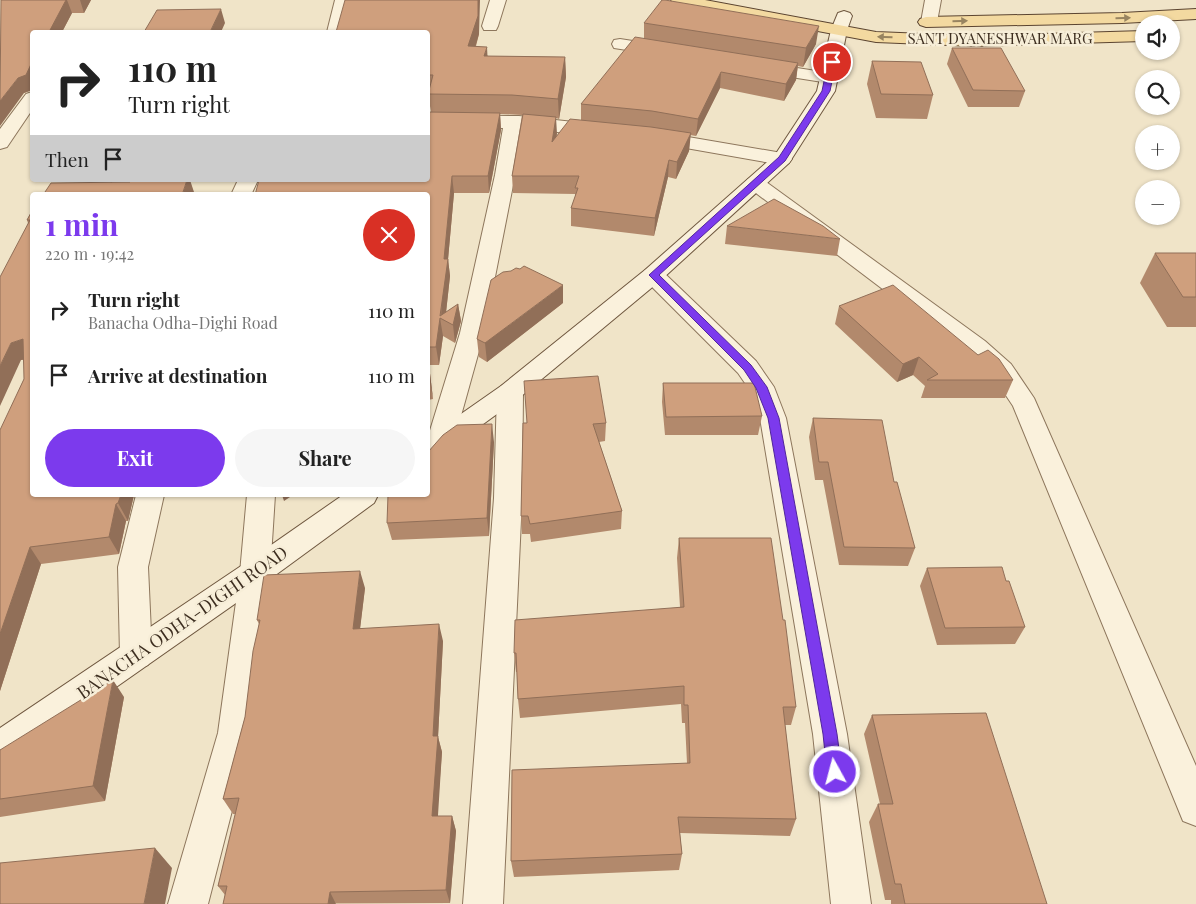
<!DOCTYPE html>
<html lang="en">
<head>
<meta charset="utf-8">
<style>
  :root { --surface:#fff; --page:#f6f6f6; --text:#222; --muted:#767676; --accent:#7c3aed }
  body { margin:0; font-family:"Playfair Display",serif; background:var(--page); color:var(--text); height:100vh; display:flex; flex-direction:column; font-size:19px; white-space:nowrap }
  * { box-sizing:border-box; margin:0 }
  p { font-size:16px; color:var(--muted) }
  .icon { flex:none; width:28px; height:28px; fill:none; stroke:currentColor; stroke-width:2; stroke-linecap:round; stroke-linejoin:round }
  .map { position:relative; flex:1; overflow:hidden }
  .side { position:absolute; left:30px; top:192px; width:400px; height:305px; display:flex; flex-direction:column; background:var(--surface); border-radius:5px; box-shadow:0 1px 4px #0004 }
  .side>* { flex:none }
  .guide { position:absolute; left:30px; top:30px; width:400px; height:152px; border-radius:5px; box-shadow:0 1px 4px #0004; background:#fff; color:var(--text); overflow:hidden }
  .fabs { position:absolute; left:1135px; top:15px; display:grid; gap:10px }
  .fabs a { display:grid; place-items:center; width:45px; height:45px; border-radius:50%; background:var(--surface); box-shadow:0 1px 4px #0004; font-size:25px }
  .pin { position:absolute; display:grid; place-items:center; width:42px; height:42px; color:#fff; margin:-21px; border:2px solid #fff; border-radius:50%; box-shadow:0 1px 5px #0007 }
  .me { position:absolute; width:55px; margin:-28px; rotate:353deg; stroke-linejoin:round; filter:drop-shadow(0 0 4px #0008) }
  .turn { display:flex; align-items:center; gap:18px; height:105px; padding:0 15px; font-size:22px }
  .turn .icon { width:65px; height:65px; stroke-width:2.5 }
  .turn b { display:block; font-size:35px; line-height:42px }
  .then { display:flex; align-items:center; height:48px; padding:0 15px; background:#0003; gap:10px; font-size:19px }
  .round { display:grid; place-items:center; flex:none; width:52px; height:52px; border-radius:26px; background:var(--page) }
  .overview { display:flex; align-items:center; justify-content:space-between; height:85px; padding:0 15px }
  h1 { font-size:30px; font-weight:700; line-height:38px; color:var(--accent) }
  .action { display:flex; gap:10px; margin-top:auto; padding:10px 15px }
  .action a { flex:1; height:58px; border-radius:30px; background:var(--accent); color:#fff; font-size:20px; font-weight:700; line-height:58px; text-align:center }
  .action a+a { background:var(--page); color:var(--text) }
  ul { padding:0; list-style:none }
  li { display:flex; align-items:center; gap:15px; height:65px; padding:0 15px }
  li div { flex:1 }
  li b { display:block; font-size:19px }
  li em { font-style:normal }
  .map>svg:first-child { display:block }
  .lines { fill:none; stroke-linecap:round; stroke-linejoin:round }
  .street-casing { stroke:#8d765c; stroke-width:2 }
  .secondary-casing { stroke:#6f573f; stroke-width:2 }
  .primary-casing { stroke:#5b4430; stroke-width:2 }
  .street { fill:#faf1dc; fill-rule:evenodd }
  .secondary { fill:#faf1dc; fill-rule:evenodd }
  .primary { fill:#f3d9a0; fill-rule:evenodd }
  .wall { fill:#b2896c }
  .shaded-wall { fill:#916f58 }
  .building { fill:#cf9f7d; stroke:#916f58 }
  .oneway { fill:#988460 }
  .route { fill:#7c3aed; stroke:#51269a }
  .labels { text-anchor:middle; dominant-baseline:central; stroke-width:5; stroke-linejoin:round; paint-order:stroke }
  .far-street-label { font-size:15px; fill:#3d2e20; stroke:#f7eed8 }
  .street-label { font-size:18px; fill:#3d2e20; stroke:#f7eed8 }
</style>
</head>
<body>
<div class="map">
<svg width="1196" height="904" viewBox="0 0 1196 904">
  <rect width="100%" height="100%" fill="#f0e4c8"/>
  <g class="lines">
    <defs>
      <path id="street" d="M335 0H351L343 32H327Z
        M490 0H506L498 26 496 30H484L482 26Z
        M925 0H941L937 22 935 25H923L921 22Z
        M620 39 665 46 671 47 674 51 671 55 665 56 614 48 612 44 614 40Z
        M759 62 829 73 835 74 838 78 835 82 829 83 753 71 750 67 753 63Z
        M32 92V110L7 147 0 149V129L26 94Z
        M428 115 519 116 601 125 608 127 611 131 608 135 601 137 522 128 515 175 484 333 454 441 450 448 440 451 430 448 428 437 460 333 495 175 503 128 428 127Z
        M653 131 782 153 789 155 792 159 789 163 782 165 646 141 643 137 646 133Z
        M755 177 762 179 985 341 1011 364 1034 398 1196 766V826L1183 821 1013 406 993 376 967 353 748 187 745 183 748 179Z
        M113 180H133L126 195H106Z
        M238 180H258L251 195H231Z
        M653 268 661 270 756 361 774 387 786 418 847 734 871 904H831L813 734 760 418 749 389 738 373 645 280 642 275 645 270Z
        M510 383 519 386 523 392 522 498 503 904H463L494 498 497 392 501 386Z
        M136 495H164L148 567 152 655 148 665 136 669 124 665 120 655 118 567Z
        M247 495H275L270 573 252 733 208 904H168L218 733 240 573Z"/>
      <path id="secondary" d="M844 11 850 13 852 16 847 30 835 91 789 163 661 280 519 398 438 457 428 460V437L501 386 645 270 775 155 817 91 831 30 838 13Z
        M343 495H378L374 503 266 582 12 760 0 764V728L244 564Z"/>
      <path id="primary" d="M671 0H705L876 32 973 36 1144 31V41L973 46 876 42 679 5 673 3Z
        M1196 9V19L1122 23 926 27 920 25 918 22 920 19 926 17 1122 13Z"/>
    </defs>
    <!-- street casing -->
    <use href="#street" class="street-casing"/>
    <!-- secondary casing -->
    <use href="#secondary" class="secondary-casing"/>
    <!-- primary casing -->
    <use href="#primary" class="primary-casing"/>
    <!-- street -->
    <use href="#street" class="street"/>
    <!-- secondary -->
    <use href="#secondary" class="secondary"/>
    <!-- primary -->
    <use href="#primary" class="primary"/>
  </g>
  <!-- wall -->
  <path class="wall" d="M1 0H91L84 13H72L62 32H32V90L24 93Z
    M644 23 816 44 803 67 798 66 796 80 784 101 720 88 696 136 690 135 689 151 676 179 668 177 654 236 571 226V208L575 197V194L513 193 512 176 522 115 500 114 501 130 489 193H454L448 259 450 276 446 313 458 304 461 321 455 343 443 336 439 365H429L433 399 428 400V180L431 112 428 94V32L479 34 476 46 488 56 565 57 566 77 559 119 556 118V136L581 120V104L644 38Z
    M952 48 1025 91 1019 107H968L947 64Z
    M872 61 933 95 927 119 876 118 867 84Z
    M32 211V495H134L128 521H126L119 554 41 564 0 691 1 430 24 379V360H21L28 223 27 220Z
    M727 226 840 239 837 256 725 244Z
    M1155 253H1196V327H1167L1140 283Z
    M563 303 487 362 479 357 477 339Z
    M839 306 978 355 1013 380 1005 398H921L925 386 913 375 897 382 835 324Z
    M663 383 762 416 758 435H665L662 402Z
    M813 418 894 482 915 548 908 566 839 565 823 480H815L809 437Z
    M523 423H606L605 441 599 442 622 511 621 529 531 542 530 534H522L521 516Z
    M494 442 489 536 392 540 387 523Z
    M679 538 796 707 791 725H785L796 819 790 836 680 833 682 854 679 870 514 877 511 861 687 763 685 723H682L681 704 520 718 518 699 517 672H516L514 653 680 607 677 558Z
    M927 568 1025 627 1015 644 937 645 920 586Z
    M365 588 360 628 443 641 438 737 442 752 437 816H452L456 831 450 903 223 904 225 895 218 886 236 814H233L223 799 245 717 259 624 257 620Z
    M124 697 105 801 0 817V750Z
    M872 715 1047 904H891V900H885L869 822 878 804H880L864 734Z"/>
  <!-- shaded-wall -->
  <path class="shaded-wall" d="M66 0H67L72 13 62 32H49Z
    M80 0H91L84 13Z
    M478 0H480L479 34 470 65 468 46Z
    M221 9 225 23 221 32H210Z
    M819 26 816 44 803 67 806 48Z
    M487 47 488 66 484 56Z
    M565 57 566 77 559 119 558 99Z
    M32 62V90L24 93 0 126V101L18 78Z
    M798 63 796 80 784 101 786 84Z
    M721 72 720 88 696 136 698 119Z
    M500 113 501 130 489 193 488 176Z
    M556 117 557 134 553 159 552 142Z
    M691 133 689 151 676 179 677 162Z
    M669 160 668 177 654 236 655 218Z
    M452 176 454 193 448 260V259L450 276 445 321 441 318 444 259Z
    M187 180H190L194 192 193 195H182Z
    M563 285V303L487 362 485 343Z
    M458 304 461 321 455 343 453 325Z
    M440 318 443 336 439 365 436 347Z
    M23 339 32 357 21 360 0 406V366L11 343Z
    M428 354 429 365 433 399 430 382Z
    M919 357 913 375 897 382 903 364Z
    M492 424 494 442 489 536 487 518Z
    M121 495H134L128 521 118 503Z
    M282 495H293L284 501Z
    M116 504 126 521 119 554 109 537Z
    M30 547 41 564 0 691V634Z
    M360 571 365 588 358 646 353 629Z
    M439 624 443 641 438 737 442 752 437 831 432 816 433 736Z
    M113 680 124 697 105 801 93 786Z
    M452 816 456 831 450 903 446 890Z
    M155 848 172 868 165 904H144Z
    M330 892 336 904H328Z"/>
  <!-- building -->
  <path class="building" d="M1 0H66L49 32H32V62L26 75 18 78 0 101Z
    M345 0H478V16L468 46 487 47 484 56 565 57 558 99 512 95 428 94 433 75H428V32H336Z
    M662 0H665L819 26 806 48 644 23Z
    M221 9 210 32H144L157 10Z
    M635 37 798 63 786 84 721 72 698 119 652 111 581 104Z
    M952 48H1001L1025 91 973 90Z
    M872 61 921 62 933 95 881 94Z
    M428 112 500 113 488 176H452L444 259H448L440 316 458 304 453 325 440 318 436 347H428V195H255L259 180H428Z
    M523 114 556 117 552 142 570 119 651 127 691 133 677 162 669 160 655 218 571 208 578 188H575L579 176H512Z
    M131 180H187L182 195H43L51 183 130 182Z
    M774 199 823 226 840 239 727 226Z
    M32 211V495H121L118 503 116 504 109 537 30 547 0 634V430L24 379 23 339 11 343 0 366V277L30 220H27Z
    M1155 253H1196V297H1183Z
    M524 266 563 285 485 343 477 339 491 280 503 272 511 271 516 268 520 269Z
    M893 285 978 355 988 350 999 359 1013 380H927L938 374 919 357 903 364 839 306Z
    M428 357 430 382H428Z
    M598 376 606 423 593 424 622 511 530 524 528 516H521L523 423H527L524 381Z
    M663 383H754L762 416 666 417Z
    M813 418 882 420 894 482H897L915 548 844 547 828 462H819Z
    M492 424 487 518 387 523 388 495H428V452L443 435 457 425Z
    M679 538H771L783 620H785L796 707H783L796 819 678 817 682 854 511 861 512 770 690 763 688 705H684V686L518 699 516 653H514L515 620 684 607Z
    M1002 567 1006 581H1009L1025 627 945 628 927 568Z
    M360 571 353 629 439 624 433 736H438L432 816H452L446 890 330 892 328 904H223L227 886H218L239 798 223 799 245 717 253 651 260 620H257L264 575Z
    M113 680 93 786 0 799V750Z
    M986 713 1047 904H905L901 884H895L878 804H893L872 715Z
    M155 848 144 904H0V863Z"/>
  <!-- one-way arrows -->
  <defs><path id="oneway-solid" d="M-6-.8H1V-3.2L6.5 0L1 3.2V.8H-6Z" transform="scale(1.25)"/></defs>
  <g class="oneway">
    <use href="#oneway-solid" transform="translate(1123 18) rotate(-2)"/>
    <use href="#oneway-solid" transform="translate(960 21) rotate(-1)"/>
    <use href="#oneway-solid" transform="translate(885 37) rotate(-178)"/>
  </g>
  <!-- route -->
  <path class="route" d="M832 60 836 62 830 91 785 161 659 275 751 365 767 387 779 418 837 734 842 772 840 776 835 779 830 776 827 772 823 734 768 418 756 388 744 370 649 275 779 157 822 91 828 62Z"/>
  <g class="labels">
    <!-- far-street labels -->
    <g class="far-street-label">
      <text x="1000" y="38">SANT DYANESHWAR MARG</text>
    </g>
    <!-- street labels -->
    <g class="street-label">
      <text transform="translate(182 622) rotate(-35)">BANACHA ODHA-DIGHI ROAD</text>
    </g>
  </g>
</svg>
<div class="fabs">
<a><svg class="icon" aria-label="sound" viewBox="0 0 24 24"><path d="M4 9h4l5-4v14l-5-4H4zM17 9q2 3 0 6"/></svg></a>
<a><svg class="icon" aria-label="search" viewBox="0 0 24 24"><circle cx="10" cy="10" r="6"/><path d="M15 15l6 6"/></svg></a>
<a>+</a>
<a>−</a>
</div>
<div class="pin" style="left:832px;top:62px;background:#d93025"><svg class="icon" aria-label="arrive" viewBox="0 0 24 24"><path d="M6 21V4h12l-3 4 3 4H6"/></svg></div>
<svg class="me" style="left:835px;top:772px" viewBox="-20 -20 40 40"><circle r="17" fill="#7c3aed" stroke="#fff" stroke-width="3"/><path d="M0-11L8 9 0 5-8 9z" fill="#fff"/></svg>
<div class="guide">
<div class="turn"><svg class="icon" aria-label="right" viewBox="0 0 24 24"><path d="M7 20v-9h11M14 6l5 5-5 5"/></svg><div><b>110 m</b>Turn right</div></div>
<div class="then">Then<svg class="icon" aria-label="arrive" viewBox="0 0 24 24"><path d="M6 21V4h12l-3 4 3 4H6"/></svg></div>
</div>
<section class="side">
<div class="overview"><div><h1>1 min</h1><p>220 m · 19:42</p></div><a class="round" style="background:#d93025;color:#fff"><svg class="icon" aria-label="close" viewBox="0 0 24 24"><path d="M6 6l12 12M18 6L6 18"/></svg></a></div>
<ul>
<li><svg class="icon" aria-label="right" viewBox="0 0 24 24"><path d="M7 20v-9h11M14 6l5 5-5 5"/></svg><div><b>Turn right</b><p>Banacha Odha-Dighi Road</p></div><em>110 m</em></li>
<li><svg class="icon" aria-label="arrive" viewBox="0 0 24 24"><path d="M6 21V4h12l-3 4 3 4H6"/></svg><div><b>Arrive at destination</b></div><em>110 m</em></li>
</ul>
<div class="action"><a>Exit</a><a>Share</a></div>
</section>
</div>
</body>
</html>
